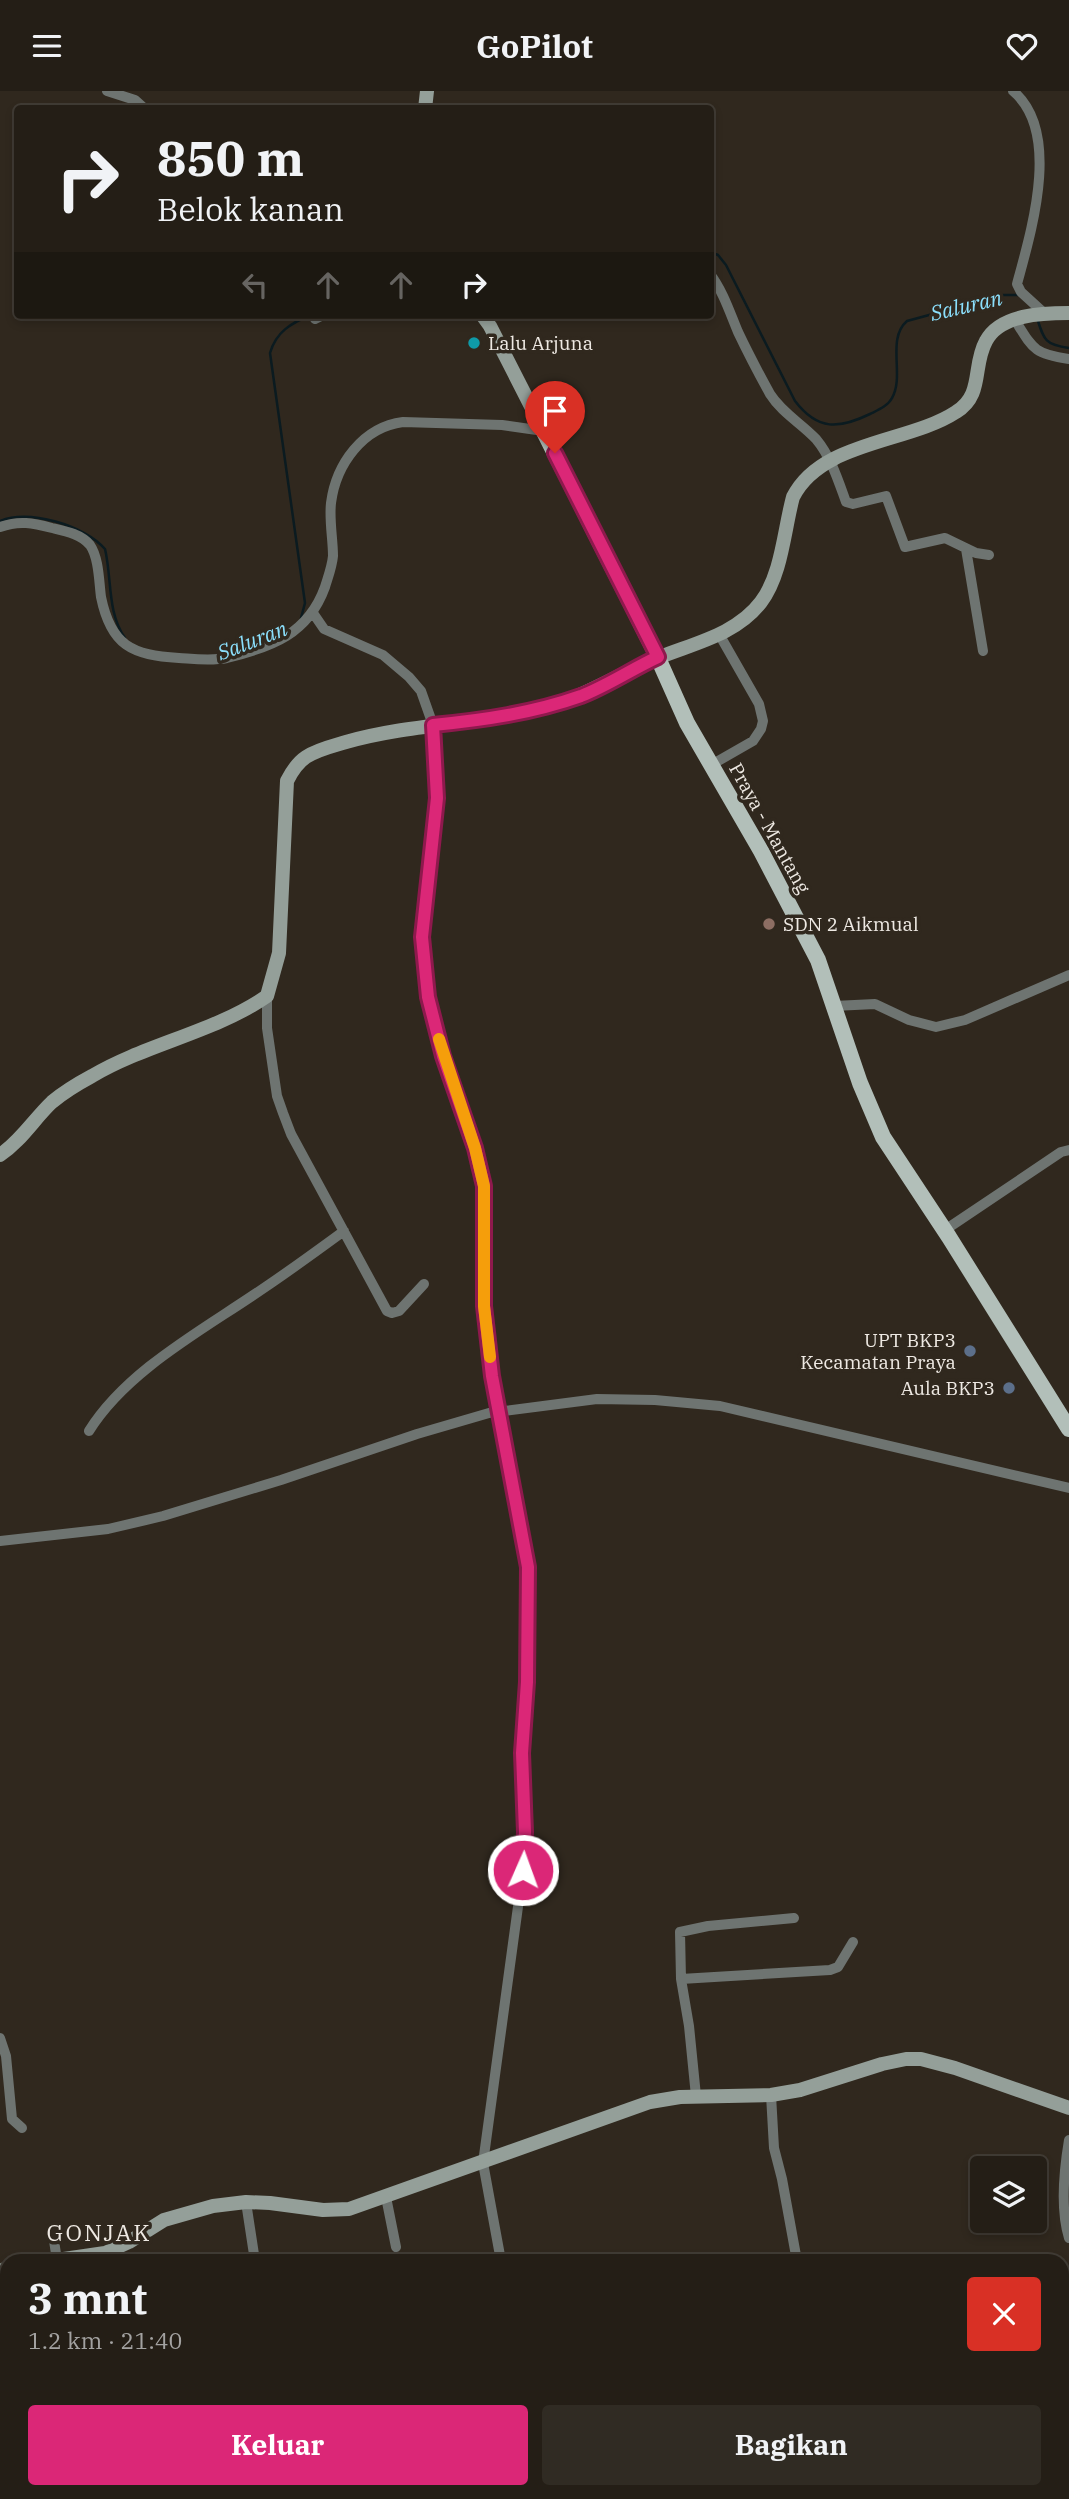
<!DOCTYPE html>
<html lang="id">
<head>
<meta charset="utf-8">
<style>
  :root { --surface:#241e16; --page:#302b23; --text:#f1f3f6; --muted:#a3a2a1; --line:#413c35; --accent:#db2777 }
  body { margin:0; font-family:"IBM Plex Serif",serif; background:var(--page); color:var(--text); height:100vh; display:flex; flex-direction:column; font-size:26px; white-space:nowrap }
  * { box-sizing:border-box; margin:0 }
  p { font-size:23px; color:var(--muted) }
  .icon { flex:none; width:38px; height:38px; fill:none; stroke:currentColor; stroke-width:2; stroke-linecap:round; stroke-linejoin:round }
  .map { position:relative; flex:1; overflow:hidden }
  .sheet { position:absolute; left:0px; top:2163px; width:1069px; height:245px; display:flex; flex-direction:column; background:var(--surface); border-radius:21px 21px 0 0; box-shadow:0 4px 10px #0003,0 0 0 2px var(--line) }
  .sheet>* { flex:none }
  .guide { position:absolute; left:14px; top:14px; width:700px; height:214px; border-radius:7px; box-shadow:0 4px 10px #0003,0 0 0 2px var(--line); background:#241e16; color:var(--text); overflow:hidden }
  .tools { position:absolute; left:970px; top:2065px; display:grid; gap:14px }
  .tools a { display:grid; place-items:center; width:77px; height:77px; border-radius:7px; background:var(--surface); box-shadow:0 4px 10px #0003,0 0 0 2px var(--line); font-size:35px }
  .pin { position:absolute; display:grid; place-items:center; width:60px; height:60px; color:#fff; margin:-72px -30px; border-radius:50% 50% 50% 0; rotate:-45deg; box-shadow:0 0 7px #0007 }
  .pin .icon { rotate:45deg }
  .me { position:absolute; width:77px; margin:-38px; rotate:2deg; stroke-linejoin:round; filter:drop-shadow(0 0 5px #0008) }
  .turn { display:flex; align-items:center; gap:24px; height:147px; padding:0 28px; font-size:32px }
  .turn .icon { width:91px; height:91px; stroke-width:2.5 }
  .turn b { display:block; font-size:49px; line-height:60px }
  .lanes { display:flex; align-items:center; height:66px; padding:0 28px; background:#0003; justify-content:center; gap:35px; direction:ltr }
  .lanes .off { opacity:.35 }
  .round { display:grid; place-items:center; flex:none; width:74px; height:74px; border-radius:7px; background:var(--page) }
  .summary { display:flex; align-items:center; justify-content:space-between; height:119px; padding:0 28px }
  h1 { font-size:42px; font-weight:700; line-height:52px }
  .action { display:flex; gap:14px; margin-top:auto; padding:14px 28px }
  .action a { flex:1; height:80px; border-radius:7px; background:var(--accent); color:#fff; font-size:28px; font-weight:700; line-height:80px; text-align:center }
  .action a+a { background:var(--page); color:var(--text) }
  header { display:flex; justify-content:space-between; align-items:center; height:91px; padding:0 28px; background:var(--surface); font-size:32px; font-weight:700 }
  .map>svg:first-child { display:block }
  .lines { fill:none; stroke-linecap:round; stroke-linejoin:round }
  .stream { stroke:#0b1b20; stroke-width:2.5 }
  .street { stroke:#6e7471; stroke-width:10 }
  .secondary { stroke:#949f99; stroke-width:14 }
  .primary { stroke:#b2bfb9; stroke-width:16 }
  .route-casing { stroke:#8e194d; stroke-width:18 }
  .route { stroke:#db2777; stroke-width:12 }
  .slow { stroke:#f59e0b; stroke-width:12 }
  .culture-dot { fill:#0f9aa8; stroke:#30281e; stroke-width:2.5 }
  .education-dot { fill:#8d6e63; stroke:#30281e; stroke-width:2.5 }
  .service-dot { fill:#5c6f8a; stroke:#30281e; stroke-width:2.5 }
  .labels { text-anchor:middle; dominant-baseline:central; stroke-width:7; stroke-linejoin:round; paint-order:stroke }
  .poi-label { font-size:19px; fill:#eee9e3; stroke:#30281e; text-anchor:start }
  .street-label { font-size:19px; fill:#eee9e3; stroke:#30281e }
  .water-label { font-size:21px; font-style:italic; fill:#8bdffc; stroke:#30281e }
  .quarter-label { font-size:23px; letter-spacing:2px; fill:#eee9e3; stroke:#30281e }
</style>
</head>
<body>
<header><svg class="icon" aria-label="menu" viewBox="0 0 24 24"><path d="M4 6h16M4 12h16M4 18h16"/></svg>GoPilot<svg class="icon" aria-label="heart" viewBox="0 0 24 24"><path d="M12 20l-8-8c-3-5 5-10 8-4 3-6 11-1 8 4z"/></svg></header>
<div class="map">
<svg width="1069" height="2408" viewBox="0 0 1069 2408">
  <rect width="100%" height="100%" fill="#30281e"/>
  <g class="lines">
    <!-- stream -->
    <path class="stream" d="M710 161 718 164 726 174 795 310C818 340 839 338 870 323 878 319 888 315 892 307 905 285 886 248 907 230L1003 204H1018
      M1037 227C1044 249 1045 254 1069 257
      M0 430C29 418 84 434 105 458 112 487 107 522 125 547
      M301 527 305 512 270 262C276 241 291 232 311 224
      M236 560 285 541"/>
    <!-- street -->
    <path class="street" d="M107 0 135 9 145 18
      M1013 0C1062 41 1031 141 1017 193L1021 201 1044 222
      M710 183C723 200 730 222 738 241 748 262 759 283 770 303 782 322 801 332 816 348 831 366 838 389 846 411L853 413 886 405 905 456 945 447 976 462 989 464
      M315 228 323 224
      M1015 229C1033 258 1034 263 1069 268
      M0 436C19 429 33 432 52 437 65 440 81 443 90 454 99 467 99 491 101 506 111 555 132 564 179 567 195 568 211 570 227 567 272 556 308 543 325 496 328 486 332 476 333 465 333 448 329 429 331 412 336 373 363 336 403 331L502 334 544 340
      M966 458 983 560
      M313 522 324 538 383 564 409 586 421 600 433 634 437 707 422 846 428 906 443 965 475 1057 484 1095V1215L492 1285 528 1477 527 1591 522 1663 525 1741 523 1779 483 2072 501 2170
      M711 674 753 650 761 638 763 630 759 613 719 543
      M267 905V937L277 1005 283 1022 291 1043 387 1220 392 1222 399 1220 424 1193
      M834 915 875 913 909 929 936 936 965 929 1069 884
      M945 1139 1061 1061 1069 1059
      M89 1340C125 1282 197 1242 252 1205 284 1184 314 1162 344 1140
      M0 1450 108 1438 163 1425 281 1389 417 1343 489 1322 597 1308 655 1309 720 1315 1069 1397
      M681 1888 830 1879 838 1876 853 1851
      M0 1947 6 1965 12 2028 22 2037
      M771 2004 774 2057 782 2088 797 2170
      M696 2005 689 1935 681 1888 680 1841 708 1835 794 1827
      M1069 2049C1064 2079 1060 2118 1069 2147
      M386 2106 396 2156
      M246 2111 255 2170
      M52 2137 57 2169
      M322 2401 329 2408
      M521 2408 528 2401
      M795 2408 797 2401"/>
    <!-- secondary -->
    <path class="secondary" d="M425 18 427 0
      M482 224 490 235 539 331
      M0 1064C21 1050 34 1028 52 1011 64 1001 79 992 92 985 146 953 215 941 267 905L279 862 287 690C292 680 297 672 306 666 318 658 333 655 346 651 412 632 482 634 549 615 588 604 622 581 660 566 695 552 737 543 761 511 782 483 784 439 793 406 821 350 909 352 956 321 984 304 972 275 986 250 1000 223 1043 222 1069 222
      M50 2170 105 2162 129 2151 164 2129 213 2115 246 2111 270 2112 323 2119 349 2118 650 2011 680 2006 771 2004 800 1999 882 1973 906 1968H921L955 1977 1069 2017
      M0 2180 7 2177"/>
    <!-- primary -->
    <path class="primary" d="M539 331 658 567 687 632 761 760 818 869 860 992 883 1046 949 1146 1069 1338"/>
  </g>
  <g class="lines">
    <defs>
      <path id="route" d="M523 1779 525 1741 522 1662 527 1591 528 1476 492 1285 484 1215V1095L475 1057 443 965 428 906 422 846 437 707 433 634C484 629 533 622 581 605 607 595 632 578 658 566L555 362"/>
    </defs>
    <!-- route casing -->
    <use href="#route" class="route-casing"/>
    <!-- route -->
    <use href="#route" class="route"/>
    <!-- slow -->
    <path class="slow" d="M439 948 475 1057 484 1095V1215L490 1266"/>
  </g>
  <!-- markers -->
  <circle class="culture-dot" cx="474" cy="252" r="7"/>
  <circle class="education-dot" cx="769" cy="833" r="7"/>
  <g class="service-dot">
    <circle cx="970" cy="1260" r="7"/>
    <circle cx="1009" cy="1297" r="7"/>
  </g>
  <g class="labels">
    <!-- poi labels -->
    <g class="poi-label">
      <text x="488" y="252">Lalu Arjuna</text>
      <text x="783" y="833">SDN 2 Aikmual</text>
      <text x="956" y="1249" text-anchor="end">UPT BKP3<tspan x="956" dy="22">Kecamatan Praya</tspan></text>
      <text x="995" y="1297" text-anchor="end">Aula BKP3</text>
    </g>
    <!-- street labels -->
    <g class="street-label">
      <text transform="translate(770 737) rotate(61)">Praya - Mantang</text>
    </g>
    <!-- water labels -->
    <g class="water-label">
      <text transform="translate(966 214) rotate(-13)">Saluran</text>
      <text transform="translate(252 549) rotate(-21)">Saluran</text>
    </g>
    <!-- quarter labels -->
    <g class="quarter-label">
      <text x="99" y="2141">GONJAK</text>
    </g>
  </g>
</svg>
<div class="tools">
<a><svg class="icon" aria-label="layers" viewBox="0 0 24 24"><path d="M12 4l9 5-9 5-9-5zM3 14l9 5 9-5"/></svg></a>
</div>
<div class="pin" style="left:555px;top:362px;background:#d93025"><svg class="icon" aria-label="arrive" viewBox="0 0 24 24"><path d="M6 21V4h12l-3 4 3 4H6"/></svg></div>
<svg class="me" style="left:523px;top:1779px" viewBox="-20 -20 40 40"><circle r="17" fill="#db2777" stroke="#fff" stroke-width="3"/><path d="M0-11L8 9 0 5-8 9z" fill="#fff"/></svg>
<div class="guide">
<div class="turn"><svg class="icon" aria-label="right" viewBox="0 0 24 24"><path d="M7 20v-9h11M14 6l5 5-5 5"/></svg><div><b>850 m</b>Belok kanan</div></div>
<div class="lanes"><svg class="icon off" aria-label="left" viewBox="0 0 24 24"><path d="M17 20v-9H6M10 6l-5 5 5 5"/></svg><svg class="icon off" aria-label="ahead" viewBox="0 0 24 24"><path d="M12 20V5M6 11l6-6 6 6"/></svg><svg class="icon off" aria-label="ahead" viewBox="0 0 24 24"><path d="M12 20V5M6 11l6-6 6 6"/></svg><svg class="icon" aria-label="right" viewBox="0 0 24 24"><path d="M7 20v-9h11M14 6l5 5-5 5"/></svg></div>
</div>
<section class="sheet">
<div class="summary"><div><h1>3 mnt</h1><p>1.2 km · 21:40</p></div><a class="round" style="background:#d93025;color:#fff"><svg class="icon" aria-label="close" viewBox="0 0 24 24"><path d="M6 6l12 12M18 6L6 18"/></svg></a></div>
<div class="action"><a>Keluar</a><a>Bagikan</a></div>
</section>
</div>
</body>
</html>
